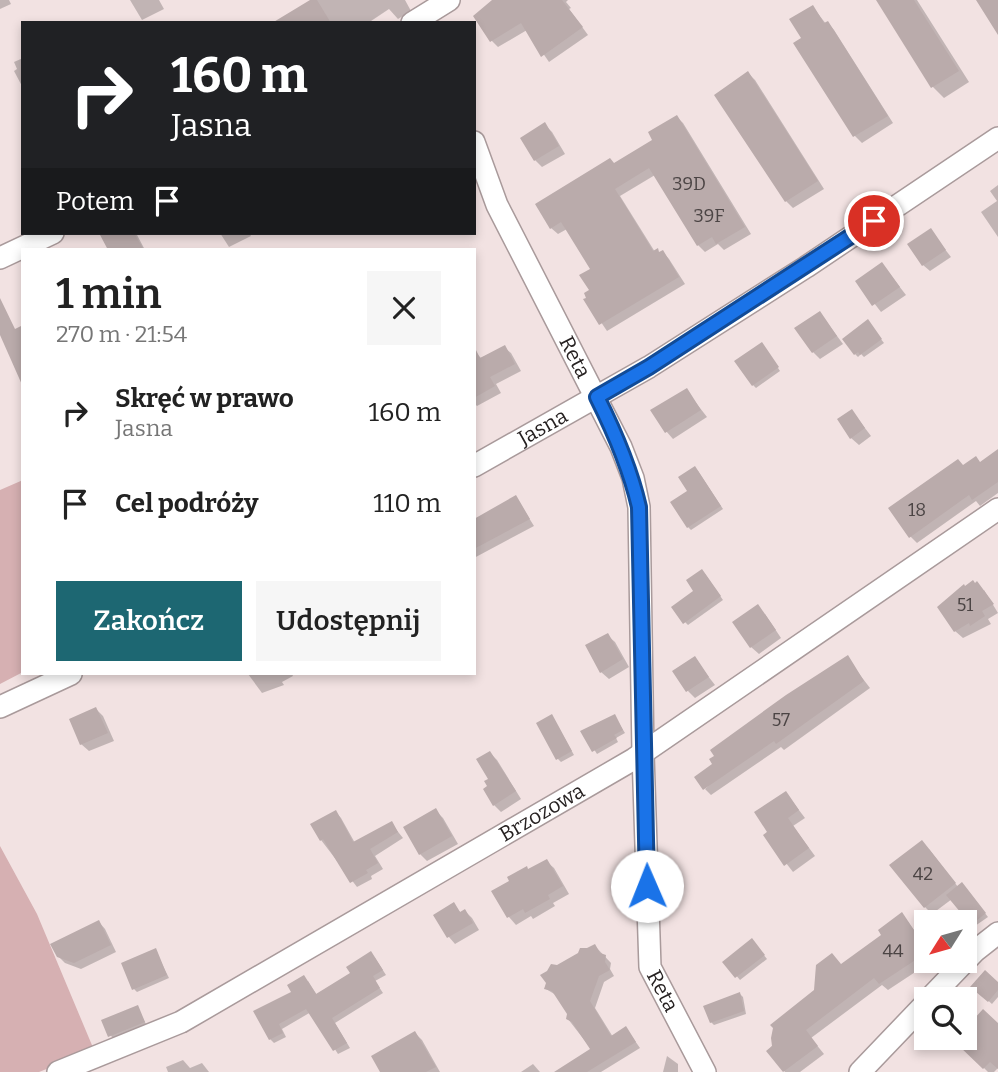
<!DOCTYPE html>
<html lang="pl">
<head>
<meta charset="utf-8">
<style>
  :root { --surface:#fff; --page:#f6f6f6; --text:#222; --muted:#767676; --accent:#1d6772 }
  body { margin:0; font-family:Bitter,serif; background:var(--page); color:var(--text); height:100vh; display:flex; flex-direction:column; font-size:26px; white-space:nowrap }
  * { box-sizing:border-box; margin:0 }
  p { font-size:23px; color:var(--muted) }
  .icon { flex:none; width:38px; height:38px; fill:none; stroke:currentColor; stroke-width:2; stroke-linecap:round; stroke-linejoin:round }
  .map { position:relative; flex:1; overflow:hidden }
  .details { position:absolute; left:21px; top:248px; width:455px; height:427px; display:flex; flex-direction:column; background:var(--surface); border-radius:0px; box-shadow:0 4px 10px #0003 }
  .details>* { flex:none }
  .banner { position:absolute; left:21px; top:21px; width:455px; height:214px; border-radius:0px; box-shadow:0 4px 10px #0003; background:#202124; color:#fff; overflow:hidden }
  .needle { width:46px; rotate:233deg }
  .tools { position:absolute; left:914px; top:910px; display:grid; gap:14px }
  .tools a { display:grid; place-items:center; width:63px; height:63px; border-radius:0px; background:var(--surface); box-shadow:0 4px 10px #0003; font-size:35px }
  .pin { position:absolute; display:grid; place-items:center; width:60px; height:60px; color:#fff; margin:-30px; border:4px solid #fff; border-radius:50%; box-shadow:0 2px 7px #0007 }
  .me { position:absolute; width:77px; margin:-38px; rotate:359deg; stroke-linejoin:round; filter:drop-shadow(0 0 5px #0008) }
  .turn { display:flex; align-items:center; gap:24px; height:147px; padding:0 35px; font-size:32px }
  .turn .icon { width:91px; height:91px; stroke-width:2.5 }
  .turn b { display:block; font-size:49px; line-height:60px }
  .then { display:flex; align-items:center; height:66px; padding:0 35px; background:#0003; gap:14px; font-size:26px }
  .round { display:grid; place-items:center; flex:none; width:74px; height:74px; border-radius:0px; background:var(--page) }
  .overview { display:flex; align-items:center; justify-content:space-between; height:119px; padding:0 35px }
  h1 { font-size:42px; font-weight:600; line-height:52px }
  .primary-button { display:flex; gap:14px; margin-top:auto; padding:14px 35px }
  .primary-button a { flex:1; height:80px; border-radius:0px; background:var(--accent); color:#fff; font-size:28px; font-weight:600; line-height:80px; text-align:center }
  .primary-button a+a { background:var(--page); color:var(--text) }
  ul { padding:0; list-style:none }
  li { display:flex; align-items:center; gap:21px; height:91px; padding:0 35px }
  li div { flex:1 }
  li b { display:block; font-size:26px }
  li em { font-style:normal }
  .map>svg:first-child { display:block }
  .green { fill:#d6b0b2 }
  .shadow { fill:#0003 }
  .building { fill:#baabab }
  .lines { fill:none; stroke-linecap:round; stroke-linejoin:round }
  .minor-casing { stroke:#a99a9b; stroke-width:24 }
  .minor { stroke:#fff; stroke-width:21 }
  .route-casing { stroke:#114b97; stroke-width:18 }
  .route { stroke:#1a73e8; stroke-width:12 }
  .labels { text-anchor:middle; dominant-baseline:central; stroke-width:7; stroke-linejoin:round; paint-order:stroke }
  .number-label { font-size:18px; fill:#4b4444 }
  .street-label { font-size:21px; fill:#262121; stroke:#fff }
</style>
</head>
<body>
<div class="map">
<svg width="998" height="1072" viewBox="0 0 998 1072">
  <rect width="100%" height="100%" fill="#f2e2e2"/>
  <!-- green -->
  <path class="green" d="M23 480V672L0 684V490Z
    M0 846 37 914 94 1050 39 1072H0Z"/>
  <!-- shadow -->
  <path class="shadow" d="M0 0H9L11 4 0 9Z
    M130 0H159L164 9 142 20Z
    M313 0H405L411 11 398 19 389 9 368 23H292Z
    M495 0H568L566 2 571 8 569 9 588 35 549 62 527 30 498 47 492 41Z
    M878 0H917L969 82 944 98 933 87Z
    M813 7 826 24 828 23 834 30 893 123 862 143 855 136 796 43 803 39Z
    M23 58V88L14 71 17 69 14 62Z
    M748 73 755 80 824 189 793 208 786 201Z
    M677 117 683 123 751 234 724 250 718 244 705 252 698 245 655 175 620 196 655 252H663L669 259 685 284 607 331 586 300 591 291 592 269 567 229 558 234 551 228 615 165 655 140Z
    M545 125 552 132 565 154 542 167 535 160Z
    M998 185V237L981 212 997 201 990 191Z
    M930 230 951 257 930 271 923 265Z
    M101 233H136L145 250H110Z
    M220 233H249L251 236 229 247Z
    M882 264 906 295 881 312 857 281Z
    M820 313 843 344 820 359 813 352Z
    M870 325 884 343 864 357 861 354 858 357 855 354Z
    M504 347 511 353 521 371 496 384 501 393 477 406 474 403V351L481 358Z
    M765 348 780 371 756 388 753 385Z
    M686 390 707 417 673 439 666 431Z
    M852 411 871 436 859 445 851 438Z
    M998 460V493L980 506 976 501 917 543 910 536 964 467Z
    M698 471 723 509 691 530 688 527 689 491Z
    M516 497 534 526 474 558V527Z
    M705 574 723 600 688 625 685 622 696 591Z
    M984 590 998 613 988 619 991 624 963 638 955 631Z
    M765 614 781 638 759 654 751 647Z
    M607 635 615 642 629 667 609 679 601 672 587 646Z
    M694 658 715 685 695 698 688 691Z
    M847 658 870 688 784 750 781 747 711 795 705 789Z
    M248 674H292L293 676 282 682 284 685 262 693Z
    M96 709 103 716 114 741 89 751 81 744Z
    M552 716 574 755 561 762 558 759Z
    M617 720 625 733 616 738 618 742 597 754 583 732Z
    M490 753 497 760 521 799 501 812 494 805Z
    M786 793 805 818 793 826 815 856 793 872 765 836Z
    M436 811 443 818 458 844 427 861 420 854Z
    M336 812 341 818 355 843 391 823 403 838 375 856 383 869 371 876 372 879 357 887 321 840 313 824Z
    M929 849 958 887H965L988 917 975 926 952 899 932 914 925 907Z
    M546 861 554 868 569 894 553 903 555 906 533 919 531 916 516 925 509 917 494 891Z
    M453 904 461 913 465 911 472 918 479 930 455 944 449 937 435 915Z
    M99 922 105 929 116 952 81 969 65 963 58 956Z
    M908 922 926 947V961H932L888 990 882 985 811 1038 824 1054 800 1072H785L768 1051 816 991 842 966Z
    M755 944 767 959 740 980 725 962Z
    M595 946 611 963 610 969 614 976 604 982 595 1008 613 1037 626 1028 640 1048 601 1072H562L592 1050 568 1019V1014L556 995 546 989 557 967Z
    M155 950 169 978 137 992 134 989Z
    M375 958 386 975 375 981 383 993 335 1023 350 1048 338 1054 311 1012 282 1029 286 1037 274 1043 270 1039 294 993 308 981 317 995Z
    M998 985V997L992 1004 973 987Z
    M740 994 743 997 746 1014 714 1025 711 1022Z
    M137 1007 147 1026 113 1039 103 1021Z
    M998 1026V1068L994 1072H988L961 1045Z
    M415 1033 422 1040 440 1072H382Z
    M667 1056 678 1064V1072H663Z
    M183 1060 190 1068 202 1063 209 1072H168L166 1067Z
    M533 1064 540 1072H521Z"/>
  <!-- building -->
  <path class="building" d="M310 0H317L331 23H272Z
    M492 0H562L583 27 541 57 521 23 490 42 473 16Z
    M876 0H914L959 71 931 88Z
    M976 0H998V35Z
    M813 5 824 23 828 21 888 116 853 137 793 43 801 38 789 19Z
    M748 71 818 181 785 202 714 95Z
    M677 115 745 227 716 244 712 237 697 246 649 168 615 189 653 251 658 248 659 252 663 250 679 277 599 325 583 299 586 298 584 293 589 290 579 275 590 269 561 222 550 229 535 204 610 158 614 163 652 140 648 132Z
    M545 122 559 146 534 161 520 138Z
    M931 228 946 250 922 266 907 244Z
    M99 233H134L144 250H108Z
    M882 262 900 287 872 306 855 281Z
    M0 298 15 329 23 325V387L0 335Z
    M820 311 837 336 812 353 794 328Z
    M868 319 882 339 860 355 858 352 854 355 842 339Z
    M762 342 779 367 752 386 734 361Z
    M505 345 515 364 490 377 495 386 474 398V346L480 358Z
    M687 388 701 410 665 433 650 410Z
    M852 409 865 428 850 439 837 419Z
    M998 449V482L972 500 969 495 909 538 888 508 958 459 963 465 976 456 980 462Z
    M695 466 721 506 687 528 670 502 687 491 678 477Z
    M516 495 530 519 474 549V519Z
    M702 569 721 596 683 624 671 607 693 591 686 580Z
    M973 580 975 583 977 581 994 604 982 611 985 616 970 626 969 623 954 632 937 607 964 584 965 586Z
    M758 604 776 630 750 648 732 622Z
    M608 633 623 659 600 673 585 645Z
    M848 655 864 681 776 744 774 741 703 790 694 777 712 764 709 759 714 756 710 750 786 695Z
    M695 656 709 677 686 692 672 671Z
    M96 707 108 733 80 745 69 719Z
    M552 714 572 751 556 760 536 723Z
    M615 714 623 730 614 735 617 738 592 752 580 731Z
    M490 751 516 791 493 806 483 789 487 786 484 781 488 779 476 759Z
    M786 791 799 810 788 818 809 848 784 866 763 835 767 832 754 812Z
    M436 808 452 836 419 855 403 827Z
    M336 810 353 842 392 821 398 832 370 849 378 863 366 870 368 873 350 883 323 839 320 841 310 824Z
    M922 840 956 883 924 908 889 865Z
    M547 859 563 886 548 895 550 899 525 913 523 909 507 918 491 891 509 881 507 877 527 866 528 869Z
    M962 882 986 913 971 925 946 895Z
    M454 902 460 912 465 909 473 923 447 938 433 915Z
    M902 912 926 948V953L879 984 874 978 806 1030 818 1046 783 1072 766 1051 772 1046 771 1038 773 1028 770 1025 814 990 816 965 832 953 841 964 881 935 878 930Z
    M99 920 111 945 74 963 57 957 50 944Z
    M752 938 765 955 735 978 722 962Z
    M595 944 600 953 606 955 605 962 610 970 599 976 590 1001 611 1036 626 1026 636 1042 587 1072H554L590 1049 572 1022 566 1019 567 1014 552 991 544 989 546 983 540 975 547 971 551 964 557 965 578 953 580 948H587Z
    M156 948 167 975 132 990 121 963Z
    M371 951 383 970 373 976 380 988 332 1018 347 1043 333 1051 306 1009 279 1024 283 1033 269 1040 253 1011 291 992 287 985 304 975 316 994 350 973 346 967Z
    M985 970 998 982V990L988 1002 970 987Z
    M740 992 744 1011 710 1023 703 1006Z
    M138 1005 145 1022 108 1037 101 1020Z
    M983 1009 998 1023V1069L990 1062 983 1069 958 1045 964 1039V1030Z
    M415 1031 436 1067 426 1072H380L371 1056Z"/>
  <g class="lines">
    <defs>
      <g id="minor">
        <path d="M412 23 449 0"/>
        <path id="s1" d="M474 142 497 205 621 447 633 478 639 507 643 754 650 967 705 1072"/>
        <path d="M0 258 53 233"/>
        <path id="s2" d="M474 466 649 367 806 267 998 138"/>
        <path d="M0 707 71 674"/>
        <path d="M929 999 975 951 998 933"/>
        <path id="s3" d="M58 1072 181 1022 634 759 998 509"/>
        <path d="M860 1072 926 1003"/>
      </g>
    </defs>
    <!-- minor casing -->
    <use href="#minor" class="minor-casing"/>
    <!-- minor -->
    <use href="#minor" class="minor"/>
  </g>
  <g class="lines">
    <defs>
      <path id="route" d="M647 886 639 507C630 468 615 433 597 397L649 367 874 221"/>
    </defs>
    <!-- route casing -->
    <use href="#route" class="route-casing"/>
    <!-- route -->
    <use href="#route" class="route"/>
  </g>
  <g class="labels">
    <!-- number labels -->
    <g class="number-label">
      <text x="689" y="184">39D</text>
      <text x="709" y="216">39F</text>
      <text x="917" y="510">18</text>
      <text x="965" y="605">51</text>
      <text x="781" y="720">57</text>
      <text x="923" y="874">42</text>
      <text x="893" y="951">44</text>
    </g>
    <!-- street labels -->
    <g class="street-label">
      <text stroke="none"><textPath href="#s1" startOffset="238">Reta</textPath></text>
      <text stroke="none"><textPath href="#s2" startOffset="79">Jasna</textPath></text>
      <text stroke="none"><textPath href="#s3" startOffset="550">Brzozowa</textPath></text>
      <text stroke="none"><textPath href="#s1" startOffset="889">Reta</textPath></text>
    </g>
  </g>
</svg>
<div class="tools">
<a><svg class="needle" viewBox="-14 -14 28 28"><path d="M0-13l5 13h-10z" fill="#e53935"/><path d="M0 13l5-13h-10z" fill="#767676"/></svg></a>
<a><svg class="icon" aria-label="search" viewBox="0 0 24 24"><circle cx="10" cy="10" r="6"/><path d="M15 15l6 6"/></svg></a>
</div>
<div class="pin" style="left:874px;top:221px;background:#d93025"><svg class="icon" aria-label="arrive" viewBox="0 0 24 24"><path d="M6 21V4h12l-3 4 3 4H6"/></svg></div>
<svg class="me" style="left:647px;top:886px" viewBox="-20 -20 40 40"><circle r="19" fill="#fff"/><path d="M0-13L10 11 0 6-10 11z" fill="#1a73e8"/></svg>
<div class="banner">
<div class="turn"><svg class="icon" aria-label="right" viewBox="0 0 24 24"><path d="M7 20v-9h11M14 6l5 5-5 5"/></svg><div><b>160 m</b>Jasna</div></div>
<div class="then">Potem<svg class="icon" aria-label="arrive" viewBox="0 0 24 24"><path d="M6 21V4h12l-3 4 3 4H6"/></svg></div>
</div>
<section class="details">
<div class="overview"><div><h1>1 min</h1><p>270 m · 21:54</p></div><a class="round"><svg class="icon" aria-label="close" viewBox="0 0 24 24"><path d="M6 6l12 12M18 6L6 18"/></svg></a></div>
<ul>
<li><svg class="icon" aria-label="right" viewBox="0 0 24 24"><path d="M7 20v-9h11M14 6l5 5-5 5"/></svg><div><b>Skręć w prawo</b><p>Jasna</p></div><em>160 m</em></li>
<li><svg class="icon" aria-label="arrive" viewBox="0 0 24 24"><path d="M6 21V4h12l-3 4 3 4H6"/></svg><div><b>Cel podróży</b></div><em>110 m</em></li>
</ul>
<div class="primary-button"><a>Zakończ</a><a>Udostępnij</a></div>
</section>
</div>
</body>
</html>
